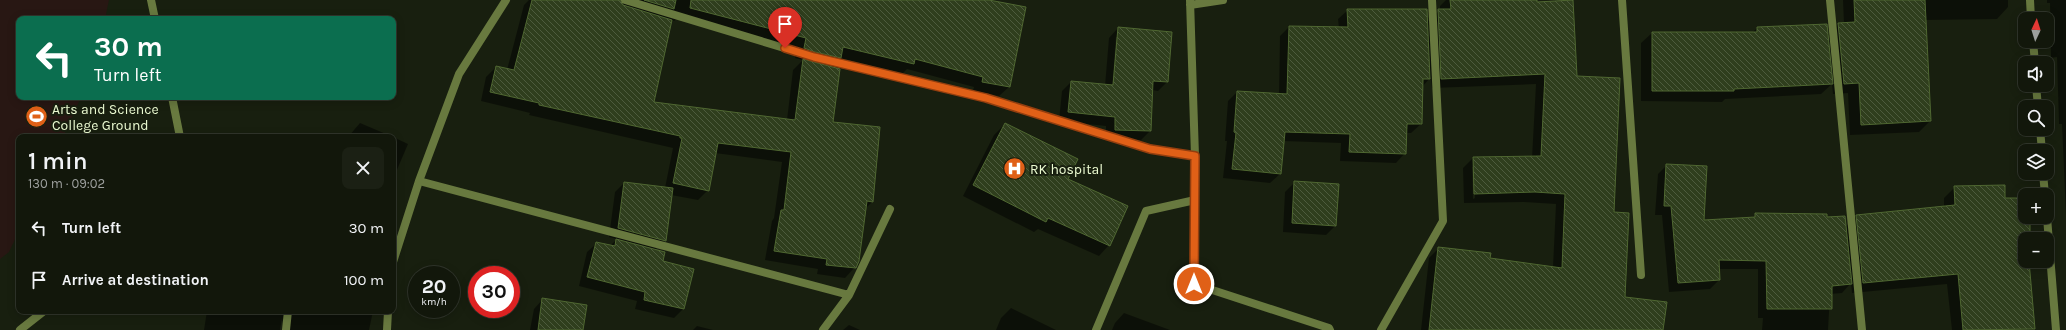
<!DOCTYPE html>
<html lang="en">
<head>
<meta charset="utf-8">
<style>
  :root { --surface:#12170b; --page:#1b2014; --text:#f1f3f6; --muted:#9c9f9d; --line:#31362c }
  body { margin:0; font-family:Karla,sans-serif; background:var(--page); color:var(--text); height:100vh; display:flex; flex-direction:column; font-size:15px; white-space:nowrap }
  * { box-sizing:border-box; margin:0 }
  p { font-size:13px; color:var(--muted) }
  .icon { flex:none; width:22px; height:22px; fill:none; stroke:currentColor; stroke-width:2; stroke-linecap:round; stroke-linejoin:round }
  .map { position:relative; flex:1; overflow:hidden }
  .side { position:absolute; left:16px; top:134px; width:380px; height:180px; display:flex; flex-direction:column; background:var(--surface); border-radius:8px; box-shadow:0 2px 10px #0003,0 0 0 1px var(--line) }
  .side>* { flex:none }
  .top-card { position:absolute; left:16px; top:16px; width:380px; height:84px; border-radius:8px; box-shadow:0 2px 10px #0003,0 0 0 1px var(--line); background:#0b6e4f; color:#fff; overflow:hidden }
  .needle { width:26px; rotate:4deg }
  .buttons { position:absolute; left:2018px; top:12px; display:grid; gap:8px }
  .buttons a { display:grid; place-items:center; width:36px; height:36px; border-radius:8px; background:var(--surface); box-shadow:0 2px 10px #0003,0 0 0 1px var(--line); font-size:20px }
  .speed { position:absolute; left:408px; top:266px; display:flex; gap:8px; font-size:20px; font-weight:700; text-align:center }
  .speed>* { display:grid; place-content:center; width:52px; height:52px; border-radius:50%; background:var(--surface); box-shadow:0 2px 10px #0003,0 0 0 1px var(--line); line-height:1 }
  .speed small { font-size:10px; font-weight:400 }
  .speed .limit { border:6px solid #d22; background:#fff; color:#111 }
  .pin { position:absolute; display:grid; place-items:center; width:34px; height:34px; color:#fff; margin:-41px -17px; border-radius:50% 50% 50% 0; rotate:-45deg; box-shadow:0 0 4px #0007 }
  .pin .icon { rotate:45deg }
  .me { position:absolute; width:44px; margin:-22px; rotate:0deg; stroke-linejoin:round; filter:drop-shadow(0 0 3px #0008) }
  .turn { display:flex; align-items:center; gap:14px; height:84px; padding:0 12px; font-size:18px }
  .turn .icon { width:52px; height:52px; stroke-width:2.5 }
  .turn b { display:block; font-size:28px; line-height:34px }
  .round { display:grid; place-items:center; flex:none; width:42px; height:42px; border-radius:8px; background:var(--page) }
  .headline { display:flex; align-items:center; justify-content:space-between; height:68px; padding:0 12px }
  h1 { font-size:24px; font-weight:600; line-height:30px }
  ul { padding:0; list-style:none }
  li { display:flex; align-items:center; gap:12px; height:52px; padding:0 12px }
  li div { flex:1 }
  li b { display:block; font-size:15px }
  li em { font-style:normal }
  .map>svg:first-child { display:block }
  .green { fill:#281713 }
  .shadow { fill:#0007; fill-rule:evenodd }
  .building { fill:url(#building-back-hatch); stroke:#4f6731 }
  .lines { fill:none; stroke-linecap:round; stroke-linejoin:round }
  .lane { stroke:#68793f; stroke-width:8 }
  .street { stroke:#68793f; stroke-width:8 }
  .route-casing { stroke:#923e0f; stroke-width:10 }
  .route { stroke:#e06017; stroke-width:7 }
  .labels { text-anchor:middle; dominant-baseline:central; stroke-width:4; stroke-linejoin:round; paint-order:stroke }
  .poi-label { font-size:14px; fill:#ebfad1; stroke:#181f0f; text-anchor:start }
</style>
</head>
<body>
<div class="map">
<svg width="2066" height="330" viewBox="0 0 2066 330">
  <defs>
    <pattern id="building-back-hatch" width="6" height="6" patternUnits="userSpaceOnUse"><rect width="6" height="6" fill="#2f3e1d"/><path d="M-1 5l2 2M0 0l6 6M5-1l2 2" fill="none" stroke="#4d5b3d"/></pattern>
  </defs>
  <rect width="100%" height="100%" fill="#181f0f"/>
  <!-- green -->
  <path class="green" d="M0 0H109L105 19H19V97H81L63 137H19V231L9 252 0 259Z"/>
  <!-- shadow -->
  <path class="shadow" d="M529 0H994L1009 87 999 96 973 91 974 87 907 69 903 73 840 58 830 67 832 123 872 202 865 209 855 267 845 278 817 274 818 269 765 260 772 221 774 218 782 162 715 153 708 190 698 200 671 195 665 240 655 250 683 309 674 318 635 309 637 301 579 286 587 252 597 243 610 246 617 239 609 237 615 192 624 183 665 188 673 148 529 115 530 113 481 101 486 77 496 67 507 70 524 5ZM678 18 796 48 795 58 803 60 793 70 787 120 653 103 671 20 674 21Z
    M1446 0H1536L1576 77 1613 213 1624 298 1662 330H1421L1429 258 1439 248 1489 259 1553 267 1556 204 1524 202 1464 203 1463 168 1473 158H1532L1536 84 1432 88 1431 77 1422 87 1421 124 1411 133H1406L1405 153 1396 163 1340 161 1341 143 1283 141 1280 174 1270 183 1223 178 1227 141H1225L1228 101 1237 92 1279 95 1280 36 1289 27 1339 28 1338 19 1348 10 1427 22 1440 10V6ZM1472 167H1474L1475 198 1473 199Z
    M1843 0H2008V7L1997 19 1925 20 1930 121 1919 132 1850 135 1848 93 1833 94 1832 84 1821 94 1725 99 1722 102 1641 101V43L1652 33H1752L1757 28 1827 35 1838 24H1844Z
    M2047 0H2066V215L2062 124H2059L2057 57 2051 58 2050 3H2047Z
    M1118 28 1167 82 1158 91 1152 90 1150 131 1141 140 1106 139V126L1059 121 1062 91 1071 82 1105 86 1109 38ZM1116 37H1118L1114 91 1112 90Z
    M360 123 393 137H348Z
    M1005 124 1066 180 1109 245 1099 256 1038 229 1034 232 963 196 994 135Z
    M393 137 408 144 393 179Z
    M1667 165 1703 221 1752 218 1756 214 1826 218 1845 227 1857 216 1944 207V198L1955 187 2004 199H2025V217H2029V239H2025V261H2028L2034 328 2033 330H1952L1947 284 1852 293 1851 283 1842 293 1830 294 1828 330H1762L1763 318H1758V269H1719V280L1710 289 1669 292 1662 215H1655L1658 174Z
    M1295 182 1335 226 1326 235 1283 232 1285 192Z
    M543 299 582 330H530L534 309Z
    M1011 308 1056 330H996L1001 318Z
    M207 311H373L369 330H283V323L282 318 280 330H204Z
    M1124 313 1170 330H1112L1115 323Z
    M849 325 860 330H843Z
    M697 326 713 330H693Z"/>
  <!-- building -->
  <path class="building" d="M532 0H620L623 5 672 20 654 102 795 120 803 59 840 69 833 122 880 127 873 202 867 201 859 261 856 268 826 265 827 259 774 251 781 210H784L791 152 718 143 709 191 673 183 682 138H680V136L539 105V103L490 92 496 66 514 70Z
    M644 0H676L674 9Z
    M691 0H989L1026 7 1010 87 982 82 983 77 915 59 914 64 843 47 841 58 815 52 804 48 806 38 690 8Z
    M1450 0H1537V2L1573 0 1577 76 1620 78 1614 212 1629 213 1625 297 1667 302 1663 330H1429L1438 247 1491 253 1490 258 1562 268 1565 194 1535 192 1474 194 1473 157 1541 156 1545 74 1441 79 1438 9H1451Z
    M1854 0H1925L1931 121 1861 125 1859 83 1844 84 1838 23 1855 22Z
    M1347 9H1427L1430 79H1423L1422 124H1407L1406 154 1349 152 1350 134 1285 132 1281 174 1232 169 1236 133 1234 132 1237 91 1287 94 1289 26 1348 27Z
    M1827 24 1833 84 1734 89V91H1652V32H1757V27Z
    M1118 27 1172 32 1168 82 1153 81 1151 131 1115 130V117L1068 112 1071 81 1113 85Z
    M1005 123 1078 159 1068 179 1128 206 1110 246 1048 218 1046 222 973 185Z
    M1666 164 1707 166 1704 220 1755 217V213L1827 214V217L1845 216 1852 284 1832 286V309H1767L1766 261 1719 260 1720 280 1678 283 1671 206H1664Z
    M1294 181 1339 184 1336 226 1292 223Z
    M624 182 673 188 666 241 618 228Z
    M2005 185V198H2025V217H2030V239H2025V261H2029L2035 329 1963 330 1958 274 1863 283 1856 215 1955 205 1954 186Z
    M616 239 665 252 663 261 694 269 684 309 644 300 645 292 587 277 596 242 615 246Z
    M542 298 587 305 583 330H538Z"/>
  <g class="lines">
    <!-- lane -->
    <path class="lane" d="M151 0 155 19
      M172 97 180 137
      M20 330 44 311"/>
    <!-- street -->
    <path class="street" d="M625 0 814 57 986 98 1150 149 1195 156
      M1190 0 1195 156 1194 284 1329 328 1330 330
      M1622 0 1641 275
      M1830 0 1862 330
      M2030 0 2031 19
      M1190 5 1223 0
      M2033 41 2035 63
      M2036 85 2038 107
      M2040 129 2042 151
      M2043 173 2045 195
      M419 181 849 295
      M2047 217 2056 330
      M393 262 419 181 459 74 506 0
      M286 330 288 311
      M387 330 388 311
      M823 330 849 295 890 209
      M1096 330 1146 211 1195 200
      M1381 330 1443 221 1432 0"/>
  </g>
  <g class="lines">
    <defs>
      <path id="route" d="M785 48 814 57 986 98 1150 149 1195 156 1194 284"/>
    </defs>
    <!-- route casing -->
    <use href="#route" class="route-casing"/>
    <!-- route -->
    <use href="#route" class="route"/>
  </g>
  <!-- icons -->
  <defs>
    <symbol id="stadium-disc" viewBox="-11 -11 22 22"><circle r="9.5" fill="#e06017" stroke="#181f0f"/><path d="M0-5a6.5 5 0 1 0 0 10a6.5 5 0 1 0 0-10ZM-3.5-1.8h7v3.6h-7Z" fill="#fff"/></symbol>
    <symbol id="hospital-disc" viewBox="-11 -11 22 22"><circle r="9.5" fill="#e06017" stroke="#181f0f"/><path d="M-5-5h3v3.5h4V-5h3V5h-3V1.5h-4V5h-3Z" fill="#fff"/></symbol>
  </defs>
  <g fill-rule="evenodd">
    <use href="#stadium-disc" x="24" y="104" width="25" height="25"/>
    <use href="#hospital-disc" x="1002" y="156" width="25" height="25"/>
  </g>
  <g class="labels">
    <!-- poi labels -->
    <g class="poi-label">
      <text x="52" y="109">Arts and Science<tspan x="52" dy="16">College Ground</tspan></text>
      <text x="1030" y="169">RK hospital</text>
    </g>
  </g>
</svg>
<div class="buttons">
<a><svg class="needle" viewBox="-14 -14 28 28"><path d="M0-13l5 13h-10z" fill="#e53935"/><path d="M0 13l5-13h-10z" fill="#9c9f9d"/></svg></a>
<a><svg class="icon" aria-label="sound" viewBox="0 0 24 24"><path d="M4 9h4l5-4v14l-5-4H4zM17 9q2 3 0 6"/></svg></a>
<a><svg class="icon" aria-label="search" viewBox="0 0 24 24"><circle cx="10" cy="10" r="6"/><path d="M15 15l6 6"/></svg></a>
<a><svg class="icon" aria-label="layers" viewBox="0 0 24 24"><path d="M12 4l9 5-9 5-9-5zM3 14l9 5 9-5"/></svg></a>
<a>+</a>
<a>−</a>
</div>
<div class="speed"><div>20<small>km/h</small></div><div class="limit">30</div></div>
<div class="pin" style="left:785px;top:48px;background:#d93025"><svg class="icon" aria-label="arrive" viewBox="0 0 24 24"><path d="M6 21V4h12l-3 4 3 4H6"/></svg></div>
<svg class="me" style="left:1194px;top:284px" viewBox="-20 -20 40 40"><circle r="17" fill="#e06017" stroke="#fff" stroke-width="3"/><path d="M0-11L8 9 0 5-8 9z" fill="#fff"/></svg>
<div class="top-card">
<div class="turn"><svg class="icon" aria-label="left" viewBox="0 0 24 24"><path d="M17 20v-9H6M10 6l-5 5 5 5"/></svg><div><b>30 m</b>Turn left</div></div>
</div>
<section class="side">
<div class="headline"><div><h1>1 min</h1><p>130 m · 09:02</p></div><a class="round"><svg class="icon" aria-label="close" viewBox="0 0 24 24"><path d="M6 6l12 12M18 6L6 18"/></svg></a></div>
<ul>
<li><svg class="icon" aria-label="left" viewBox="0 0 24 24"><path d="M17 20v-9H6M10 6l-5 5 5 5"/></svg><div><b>Turn left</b></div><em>30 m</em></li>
<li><svg class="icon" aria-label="arrive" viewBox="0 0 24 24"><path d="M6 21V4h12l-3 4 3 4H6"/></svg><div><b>Arrive at destination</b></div><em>100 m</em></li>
</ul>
</section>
</div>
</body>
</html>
